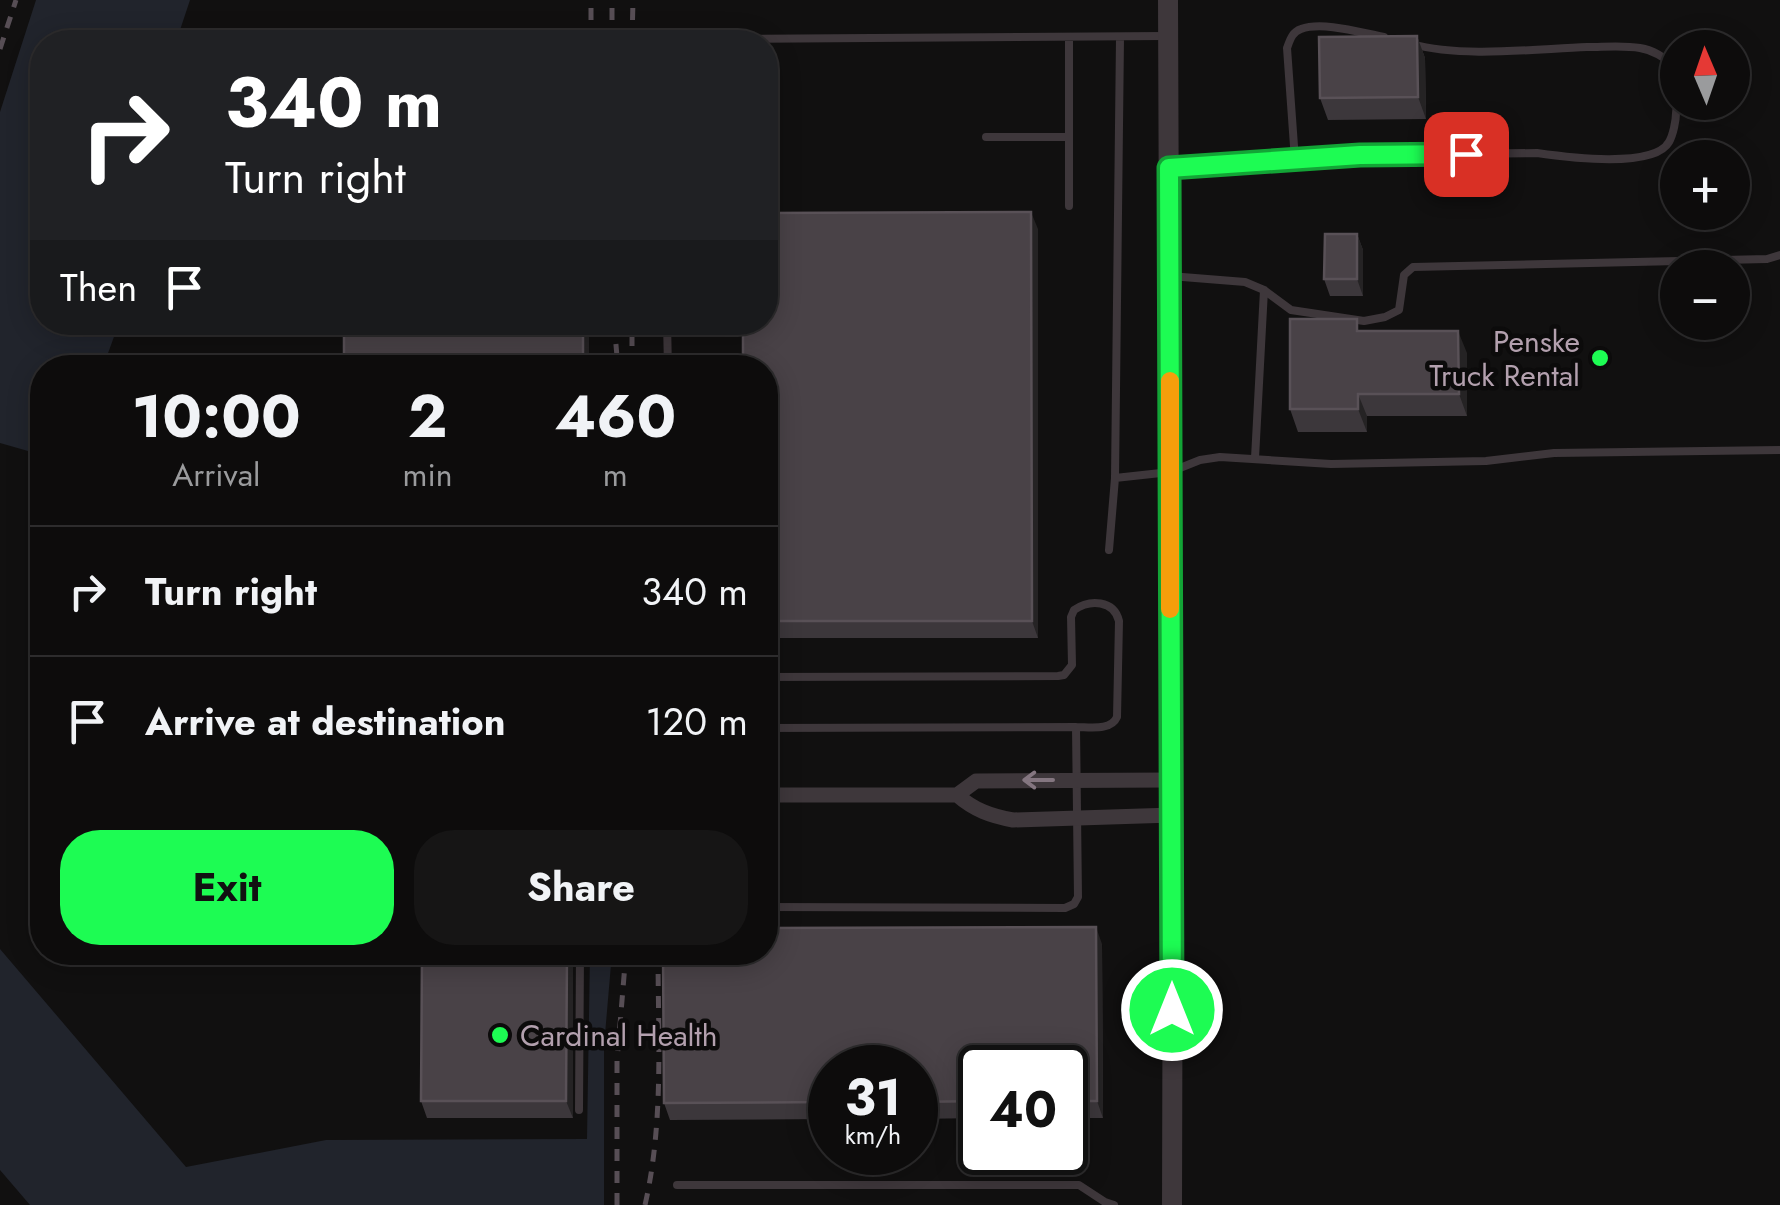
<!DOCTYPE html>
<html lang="en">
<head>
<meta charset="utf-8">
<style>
  :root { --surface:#0d0c0c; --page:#161515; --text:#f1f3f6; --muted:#9a9b9d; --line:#2d2c2d; --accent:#1dfc53 }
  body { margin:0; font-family:Jost,sans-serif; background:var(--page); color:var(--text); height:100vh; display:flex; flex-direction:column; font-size:38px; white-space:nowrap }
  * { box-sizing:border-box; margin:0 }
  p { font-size:32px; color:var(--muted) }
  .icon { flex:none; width:55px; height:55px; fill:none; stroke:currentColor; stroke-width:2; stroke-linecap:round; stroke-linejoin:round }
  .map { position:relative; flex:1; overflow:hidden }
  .details { position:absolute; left:30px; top:355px; width:748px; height:610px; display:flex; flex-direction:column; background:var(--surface); border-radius:40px; box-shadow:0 5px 25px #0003,0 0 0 2px var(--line) }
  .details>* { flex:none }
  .top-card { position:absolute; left:30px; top:30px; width:748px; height:305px; border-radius:40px; box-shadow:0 5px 25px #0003,0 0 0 2px var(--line); background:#202124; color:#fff; overflow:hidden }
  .needle { width:65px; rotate:358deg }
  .buttons { position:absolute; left:1660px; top:30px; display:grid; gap:20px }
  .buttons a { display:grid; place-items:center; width:90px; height:90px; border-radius:50%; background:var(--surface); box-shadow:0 5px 25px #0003,0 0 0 2px var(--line); font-size:50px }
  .speed { position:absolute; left:808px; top:1045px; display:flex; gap:20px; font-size:50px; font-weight:700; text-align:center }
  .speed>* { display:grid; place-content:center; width:130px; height:130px; border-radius:50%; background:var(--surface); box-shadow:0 5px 25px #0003,0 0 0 2px var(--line); line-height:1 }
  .speed small { font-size:25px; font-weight:400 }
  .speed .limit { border:5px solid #111; border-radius:15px; background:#fff; color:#111 }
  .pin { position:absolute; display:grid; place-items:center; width:85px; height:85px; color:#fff; margin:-42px; border-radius:20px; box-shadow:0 5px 15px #0006 }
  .me { position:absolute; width:110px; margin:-55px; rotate:0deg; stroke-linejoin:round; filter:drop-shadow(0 0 8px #0008) }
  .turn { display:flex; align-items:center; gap:35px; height:210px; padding:0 30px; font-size:45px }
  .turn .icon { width:130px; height:130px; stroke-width:2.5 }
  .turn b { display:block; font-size:70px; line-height:85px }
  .then { display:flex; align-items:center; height:95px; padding:0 30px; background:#0003; gap:20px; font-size:38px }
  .eta { display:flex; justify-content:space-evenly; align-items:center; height:170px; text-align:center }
  .eta b { font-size:60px; font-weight:700; line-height:70px }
  .action { display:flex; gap:20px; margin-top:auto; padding:20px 30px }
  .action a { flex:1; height:115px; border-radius:40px; background:var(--accent); color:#111; font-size:40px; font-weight:700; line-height:115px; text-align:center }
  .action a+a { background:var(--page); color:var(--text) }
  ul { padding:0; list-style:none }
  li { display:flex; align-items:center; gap:30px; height:130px; padding:0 30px; border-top:2px solid var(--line) }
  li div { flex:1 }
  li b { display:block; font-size:38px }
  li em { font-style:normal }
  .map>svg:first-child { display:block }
  .green { fill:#21242c }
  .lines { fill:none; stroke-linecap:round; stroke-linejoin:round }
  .service { stroke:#3e373b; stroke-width:8 }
  .minor { stroke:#3e373b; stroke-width:15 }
  .tertiary { stroke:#3e373b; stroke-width:20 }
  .rail { stroke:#574e55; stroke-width:5; stroke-dasharray:12 10; stroke-linecap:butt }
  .wall { fill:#3c373b }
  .shaded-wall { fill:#252324 }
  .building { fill:#494247; stroke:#595157; stroke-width:2.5 }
  .oneway { stroke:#847680 }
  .route-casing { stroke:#13a436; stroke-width:25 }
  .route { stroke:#1dfc53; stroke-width:18 }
  .slow { stroke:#f59e0b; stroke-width:18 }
  .poi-dot { fill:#1dfc53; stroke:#0c0b0b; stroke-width:4 }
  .labels { text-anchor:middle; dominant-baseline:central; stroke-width:9; stroke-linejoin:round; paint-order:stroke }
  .poi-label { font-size:30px; fill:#b3a0ae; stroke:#0c0b0b; text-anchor:end }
</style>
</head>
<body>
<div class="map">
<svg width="1780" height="1205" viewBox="0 0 1780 1205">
  <rect width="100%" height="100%" fill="#111010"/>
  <!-- green -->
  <path class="green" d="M36 0H190L176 42H42V322L119 323 103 367 42 368V455L0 443V112Z
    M0 949 186 1167 326 1140 587 1139 590 953H612L604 1046V1205H30L0 1170Z"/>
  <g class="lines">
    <!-- service -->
    <path class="service" d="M1120 38 1115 478 1170 472 1200 460 1220 457 1331 464 1486 461 1554 453 1780 450
      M700 42 716 39 1164 36
      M986 137H1068
      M1295 160 1287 48C1290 40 1292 32 1301 29 1323 21 1362 33 1384 37
      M1169 168 1361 155 1537 153C1565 157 1654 169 1669 142 1673 135 1676 121 1676 113 1678 99 1679 80 1672 67 1666 57 1652 50 1640 48 1624 45 1604 47 1587 47 1534 49 1462 58 1412 44
      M1069 206V38
      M1170 276 1245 282 1264 290 1291 310 1364 321 1385 317 1399 310 1404 275 1413 267 1767 259 1780 255
      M667 322 668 368
      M1255 458 1264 290
      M1109 550 1115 478
      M765 677 1058 676 1064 675 1072 665 1071 617 1074 610C1090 599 1114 600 1119 621L1117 717C1111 731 1090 727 1076 727L1078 897 1074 904 1065 908 765 907
      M765 728 1076 727
      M342 952V955L381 954 383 952
      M579 1110 580 952
      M677 1185H1079L1105 1202 1114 1205"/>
    <!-- minor -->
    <path class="minor" d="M765 795H957L976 781 1171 780
      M957 795C974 810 991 816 1013 820L1173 815"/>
    <!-- tertiary -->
    <path class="tertiary" d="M1168 0 1171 780 1173 815 1172 1205"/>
    <!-- rail -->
    <path class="rail" d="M591 42V0
      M612 42V0
      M632 42 633 0
      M0 49 16 0
      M614 322 618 368
      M632 368V322
      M617 1205V1061L626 952
      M645 1205C664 1122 658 1037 658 952"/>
  </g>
  <!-- wall -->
  <path class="wall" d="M1417 36 1425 58 1426 119 1328 120 1320 98Z
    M1038 229V638H765V368Z
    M1357 234 1363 250V296H1330L1324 279Z
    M1361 331 1467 353V416H1367V432H1298L1290 409Z
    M35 826H42V847Z
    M1102 944 1103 1118H1065V1068H980V1118L915 1119V1068H830V1119L670 1120 664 1103Z
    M573 952V1118H427L421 1101Z"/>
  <!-- shaded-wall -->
  <path class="shaded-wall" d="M1417 36 1425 58 1426 119 1418 97Z
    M1031 212 1038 229V638L1032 621Z
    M1357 234 1363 250V296L1357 279Z
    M583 322H589V368H583Z
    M1458 331 1467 353V416L1459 394Z
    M1358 394 1367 416V432L1358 409Z
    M1096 927 1102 944 1103 1118 1097 1101Z
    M567 952H573V1118L566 1101Z"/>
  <!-- building -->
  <path class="building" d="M1417 36 1418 97 1320 98 1319 37Z
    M1031 212 1032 621H765V368H743V322H765V213Z
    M1325 234H1357V279H1324Z
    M1290 319H1357V331H1458L1459 394H1358V409H1290Z
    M344 322H583V368H344Z
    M35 720H42V826H35Z
    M1096 927 1097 1101H1065V1068H980V1101L915 1102V1068H830V1102L664 1103 663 952H765V928Z
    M422 952H567L566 1101H421Z"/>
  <!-- one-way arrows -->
  <defs><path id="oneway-shaft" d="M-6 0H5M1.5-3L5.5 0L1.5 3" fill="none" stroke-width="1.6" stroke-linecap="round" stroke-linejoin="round" transform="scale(2.5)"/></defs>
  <use class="oneway" href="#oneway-shaft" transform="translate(1038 780) rotate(180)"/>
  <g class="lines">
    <defs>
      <path id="route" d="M1172 1010 1169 168 1360 155 1466 154"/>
    </defs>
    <!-- route casing -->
    <use href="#route" class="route-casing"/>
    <!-- route -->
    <use href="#route" class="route"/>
    <!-- slow -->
    <path class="slow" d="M1170 381V609"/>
  </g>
  <!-- markers -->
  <g class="poi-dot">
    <circle cx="1600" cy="358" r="10"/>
    <circle cx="500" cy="1035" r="10"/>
  </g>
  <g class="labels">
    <!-- poi labels -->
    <g class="poi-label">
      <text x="1580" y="341">Penske<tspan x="1580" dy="34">Truck Rental</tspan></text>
      <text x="520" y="1035" text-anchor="start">Cardinal Health</text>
    </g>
  </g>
</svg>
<div class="buttons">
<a><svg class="needle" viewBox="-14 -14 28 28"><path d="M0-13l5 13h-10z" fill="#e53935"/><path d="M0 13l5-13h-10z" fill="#9a9b9d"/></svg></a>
<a>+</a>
<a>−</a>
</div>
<div class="speed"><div>31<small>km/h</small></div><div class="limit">40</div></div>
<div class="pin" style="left:1466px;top:154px;background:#d93025"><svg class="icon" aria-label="arrive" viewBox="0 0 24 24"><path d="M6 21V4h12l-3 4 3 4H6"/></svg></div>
<svg class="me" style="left:1172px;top:1010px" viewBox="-20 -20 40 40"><circle r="17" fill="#1dfc53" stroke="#fff" stroke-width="3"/><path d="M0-11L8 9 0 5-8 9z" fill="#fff"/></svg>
<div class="top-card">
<div class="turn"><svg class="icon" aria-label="right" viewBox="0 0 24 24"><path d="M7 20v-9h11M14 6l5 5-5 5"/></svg><div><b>340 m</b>Turn right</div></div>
<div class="then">Then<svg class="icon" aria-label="arrive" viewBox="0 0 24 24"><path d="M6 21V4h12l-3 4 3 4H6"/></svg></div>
</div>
<section class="details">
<div class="eta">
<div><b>10:00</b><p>Arrival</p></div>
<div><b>2</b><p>min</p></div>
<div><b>460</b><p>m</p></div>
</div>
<ul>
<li><svg class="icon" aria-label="right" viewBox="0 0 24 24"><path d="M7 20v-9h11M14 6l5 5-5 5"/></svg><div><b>Turn right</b></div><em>340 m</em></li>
<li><svg class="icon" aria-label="arrive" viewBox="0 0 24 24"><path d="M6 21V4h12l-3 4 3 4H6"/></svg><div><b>Arrive at destination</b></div><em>120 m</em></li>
</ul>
<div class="action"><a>Exit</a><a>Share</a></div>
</section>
</div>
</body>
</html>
